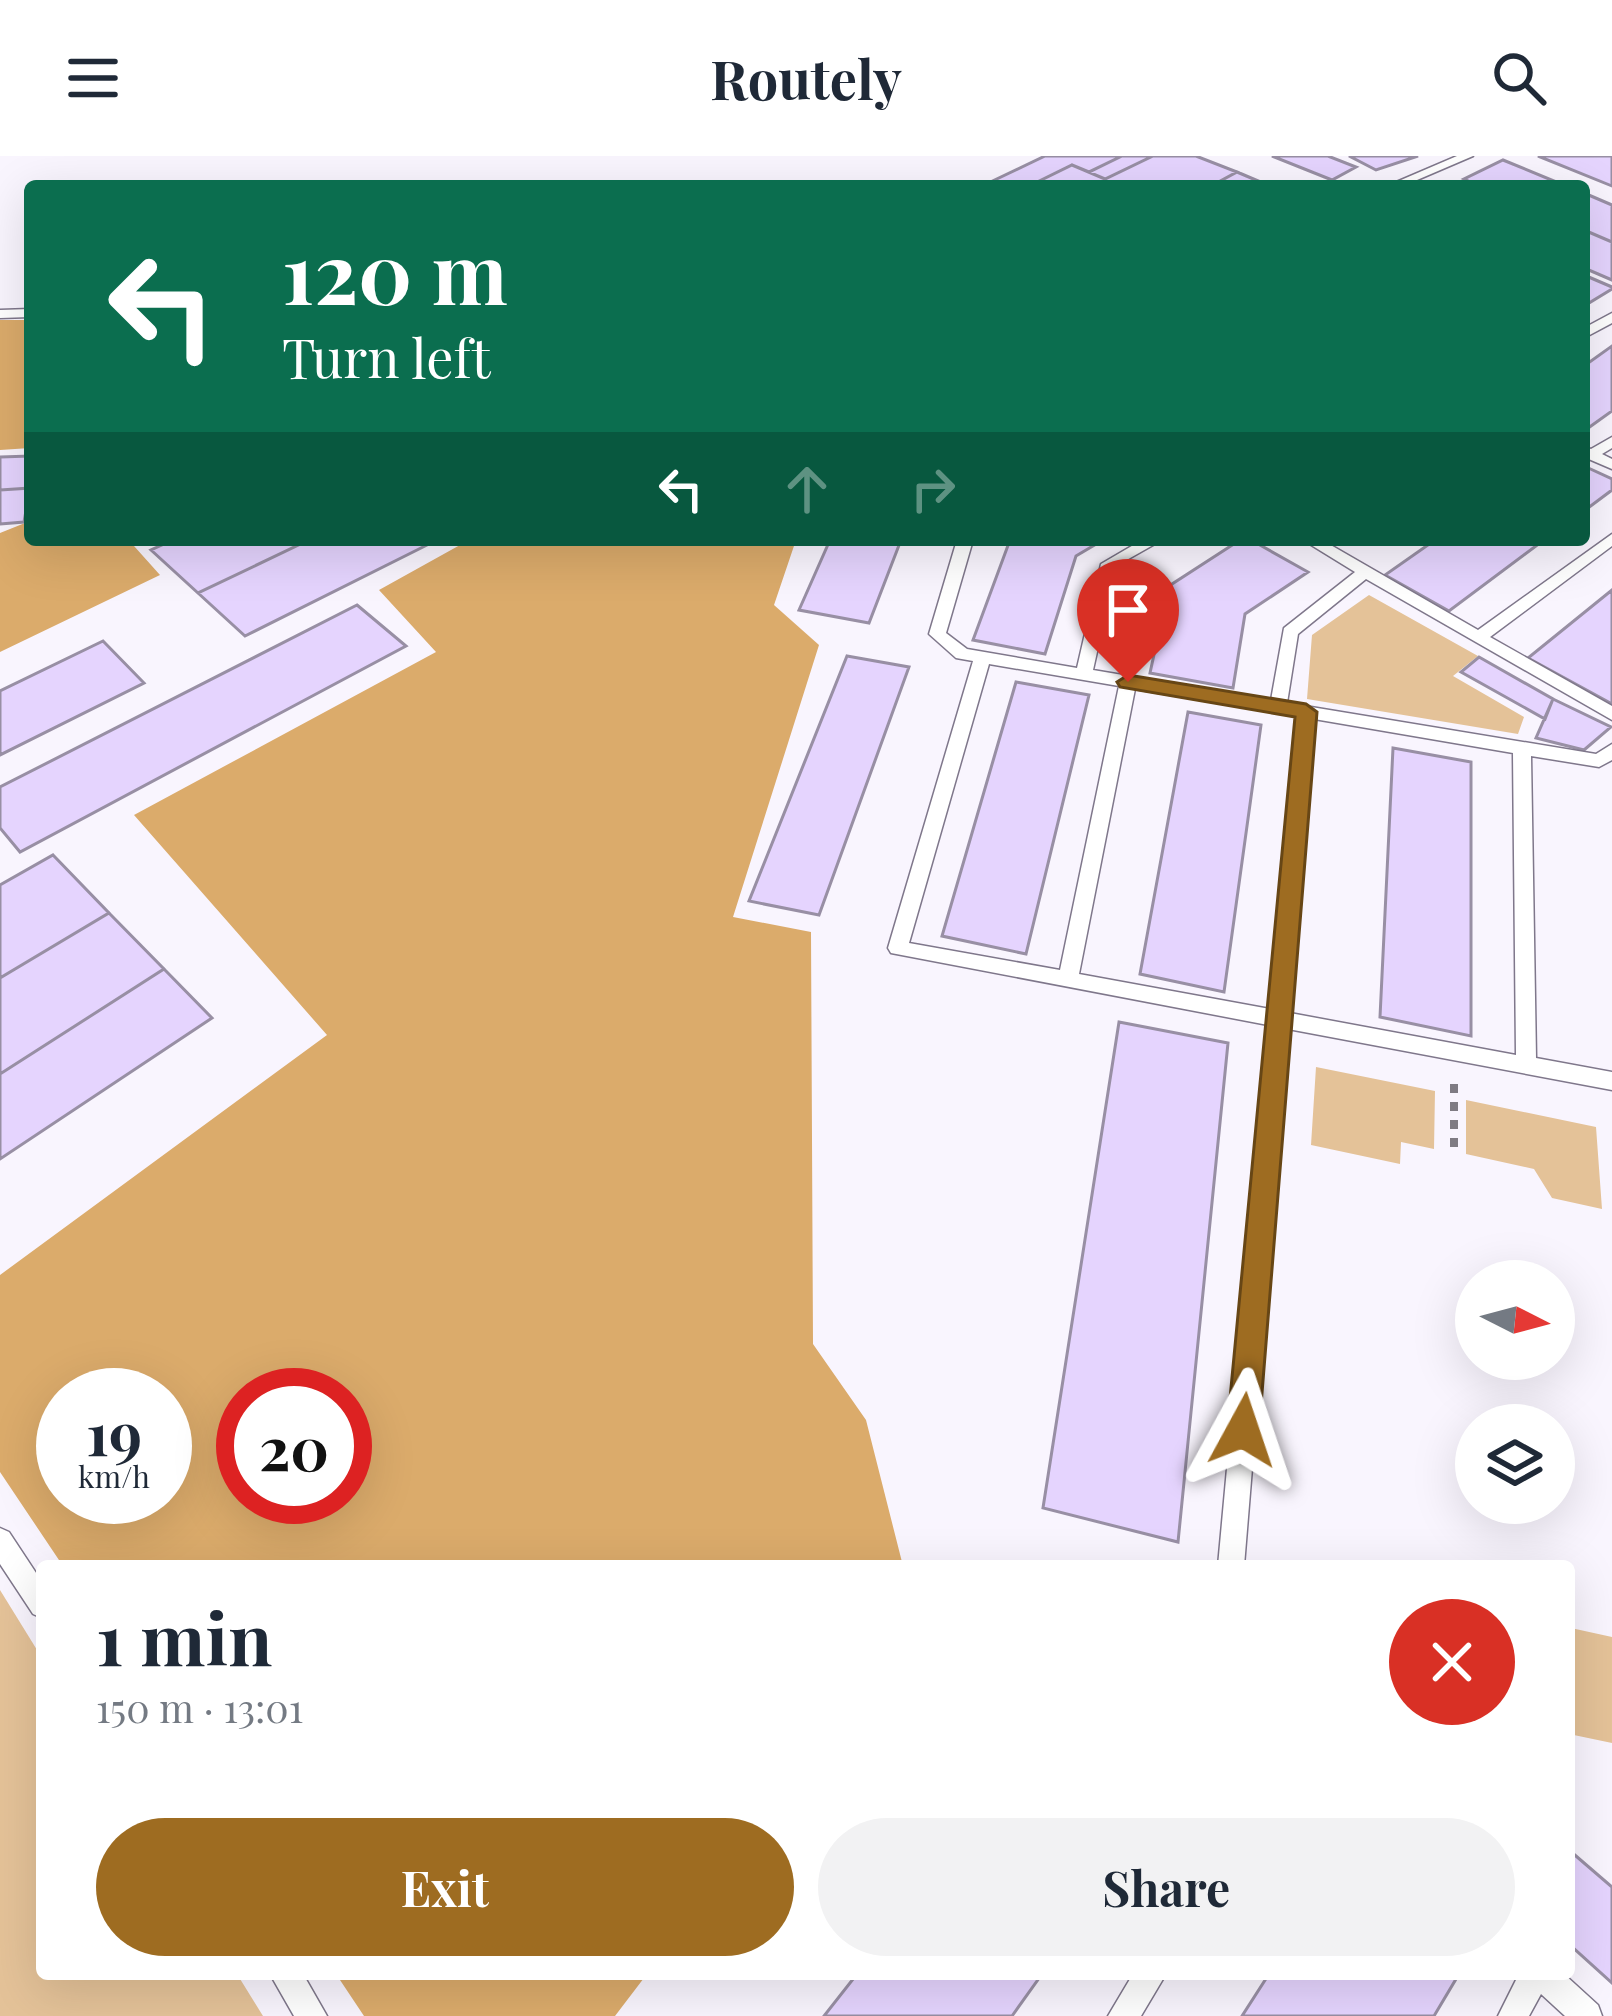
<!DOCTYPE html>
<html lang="en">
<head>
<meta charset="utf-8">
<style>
  :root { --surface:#fff; --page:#f2f2f3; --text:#1f2937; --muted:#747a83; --accent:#9e6c21 }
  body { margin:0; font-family:"Playfair Display",serif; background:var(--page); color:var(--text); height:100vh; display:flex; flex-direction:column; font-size:45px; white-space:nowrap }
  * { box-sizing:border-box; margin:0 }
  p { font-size:39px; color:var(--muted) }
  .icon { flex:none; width:66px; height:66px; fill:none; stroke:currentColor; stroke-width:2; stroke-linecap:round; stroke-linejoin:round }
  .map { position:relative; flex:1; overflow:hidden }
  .sheet { position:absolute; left:36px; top:1404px; width:1539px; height:420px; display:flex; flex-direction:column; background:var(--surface); border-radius:12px; box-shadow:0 12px 48px #0002 }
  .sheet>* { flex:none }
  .banner { position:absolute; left:24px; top:24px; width:1566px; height:366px; border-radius:12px; box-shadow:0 12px 48px #0002; background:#0b6e4f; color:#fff; overflow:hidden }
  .needle { width:78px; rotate:96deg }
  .buttons { position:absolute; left:1455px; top:1104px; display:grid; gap:24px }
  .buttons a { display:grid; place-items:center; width:120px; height:120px; border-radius:50%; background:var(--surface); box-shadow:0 12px 48px #0002; font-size:60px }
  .speed { position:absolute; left:36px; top:1212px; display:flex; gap:24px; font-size:60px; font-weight:700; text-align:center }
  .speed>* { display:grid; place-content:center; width:156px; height:156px; border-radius:50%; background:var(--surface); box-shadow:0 12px 48px #0002; line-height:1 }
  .speed small { font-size:30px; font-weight:400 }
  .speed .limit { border:18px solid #d22; background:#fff; color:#111 }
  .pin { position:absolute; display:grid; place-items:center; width:102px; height:102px; color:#fff; margin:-123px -51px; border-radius:50% 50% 50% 0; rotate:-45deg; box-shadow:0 0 12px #0007 }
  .pin .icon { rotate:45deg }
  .me { position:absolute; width:132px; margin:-66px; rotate:5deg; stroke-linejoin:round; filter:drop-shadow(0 0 9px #0008) }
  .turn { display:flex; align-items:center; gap:42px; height:252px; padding:0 60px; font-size:54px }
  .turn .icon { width:156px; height:156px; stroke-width:2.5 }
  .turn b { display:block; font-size:84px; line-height:102px }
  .lanes { display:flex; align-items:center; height:114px; padding:0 60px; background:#0003; justify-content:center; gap:60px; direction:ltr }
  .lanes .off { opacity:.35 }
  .round { display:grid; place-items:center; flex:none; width:126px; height:126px; border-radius:63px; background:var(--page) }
  .overview { display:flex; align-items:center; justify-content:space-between; height:204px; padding:0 60px }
  h1 { font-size:72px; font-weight:700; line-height:90px }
  .cta { display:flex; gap:24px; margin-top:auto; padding:24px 60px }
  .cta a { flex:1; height:138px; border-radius:72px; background:var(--accent); color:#fff; font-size:48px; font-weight:700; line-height:138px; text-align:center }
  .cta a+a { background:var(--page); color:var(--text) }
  header { display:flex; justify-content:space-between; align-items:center; height:156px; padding:0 60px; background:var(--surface); font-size:54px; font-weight:700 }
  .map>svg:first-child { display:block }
  .green { fill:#e4c298 }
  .forest { fill:#dbab6b; fill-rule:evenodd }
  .building { fill:#e5d4fe; stroke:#988fa4; stroke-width:3 }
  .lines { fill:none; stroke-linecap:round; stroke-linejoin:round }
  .lane-casing { stroke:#7f778b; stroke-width:3 }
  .path { stroke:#7f7b83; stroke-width:8; stroke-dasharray:9 9; stroke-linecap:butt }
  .lane { fill:#fff; fill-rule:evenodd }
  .route { fill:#9e6c21; stroke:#674615; stroke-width:3 }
</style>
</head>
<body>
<header><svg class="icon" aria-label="menu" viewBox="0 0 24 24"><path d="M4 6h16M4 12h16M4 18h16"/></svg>Routely<svg class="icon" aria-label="search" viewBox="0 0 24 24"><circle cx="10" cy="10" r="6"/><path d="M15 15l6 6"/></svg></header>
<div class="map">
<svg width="1612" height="1860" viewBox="0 0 1612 1860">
  <rect width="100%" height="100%" fill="#f9f5fe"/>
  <!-- green -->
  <path class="green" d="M1369 439 1478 500 1453 520 1524 561 1518 578 1307 543 1312 479Z
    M1316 911 1435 935 1434 993 1401 986 1400 1008 1311 989Z
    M1466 944 1596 971 1602 1053 1552 1042 1534 1013 1466 998Z
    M0 1434 42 1502V1818H237L263 1860H0Z
    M1571 1472 1612 1481V1587L1569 1578Z"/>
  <!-- forest -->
  <path class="forest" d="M0 164H30V292L0 294Z
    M30 365V384H146L134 390 160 419 0 496V377Z
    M469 384H796L774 449 819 489 733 761 811 776 813 1188 866 1264 903 1410H63L0 1316V1119L327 879 134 659 436 496 379 434ZM63 1239H165V1341H63ZM243 1239H345V1341H243Z
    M336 1818H647L615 1860H364Z"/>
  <!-- building -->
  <path class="building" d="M1045 0H1122L1089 16 1072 9 1029 30H982Z
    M1122 0H1153L1105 23 1089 16Z
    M1153 0H1196L1237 16 1211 30H1029L1072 9 1105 23Z
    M1272 0H1328L1356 11 1332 24Z
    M1349 0H1418L1376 14Z
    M1538 0H1612V30Z
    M1503 4 1566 30H1479L1464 23Z
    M1237 16 1270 30H1211Z
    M1584 37 1612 49V86L1584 74Z
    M1584 74 1612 86V124L1584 112Z
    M1584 119 1612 131V133L1584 150Z
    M1612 190V255L1584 275V210Z
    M30 300V332L0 334V301Z
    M1584 310 1612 323V334L1584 355Z
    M30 332 24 366 0 368V334Z
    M173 384H309L198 437 151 394Z
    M309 384H437L245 480 198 437Z
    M830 384H901L869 467 799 454Z
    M1010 384H1103L1076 400 1045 498 973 484Z
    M1240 384H1251L1308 416 1245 458 1233 532 1150 517 1169 430Z
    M1435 384H1544L1449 455 1385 419Z
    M1612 434V548L1528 502Z
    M357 449 406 490 20 696 0 672V631Z
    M103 485 144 527 0 599V535Z
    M847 500 909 511 819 759 749 745Z
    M1479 501 1553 543 1545 563 1461 516Z
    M1016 526 1089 539 1026 798 942 780Z
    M1553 543 1611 571 1584 594 1536 582Z
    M1188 556 1261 569 1224 836 1140 818Z
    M1393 592 1471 606V880L1380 861Z
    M53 699 109 757 0 822V729Z
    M109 757 164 813 0 918V822Z
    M164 813 212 862 0 1003V918Z
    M1119 866 1228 887 1178 1386 1043 1352Z
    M1569 1694 1612 1731V1827L1569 1788Z
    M857 1818H1042L1012 1860H824Z
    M1269 1818H1450L1456 1823 1434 1860H1242Z"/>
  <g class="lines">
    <defs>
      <path id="lane" d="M1457 0H1473L1403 30H1387Z
        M30 153V161L0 162V154Z
        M1612 157V167L1584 182V172Z
        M1612 281V292L1602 298 1612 303V313L1584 301V291L1591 293Z
        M1612 378V390L1490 481 1612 550V564L1366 423 1298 478 1287 547 1596 598 1612 588V604L1599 611 1531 600 1536 902 1612 916V934L1288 873 1244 1410H1218L1268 869 891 797 888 792 973 505 956 502 929 478 957 384H973L946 477 967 493 1077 512 1101 408 1142 384H1162L1116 410 1093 514 1271 544 1284 472 1355 416 1303 384H1322L1478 474ZM989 508 1119 530 1060 814 909 787ZM1135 533 1297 560 1270 853 1079 818ZM1314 563 1513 597 1516 899 1290 857Z
        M0 1372 9 1376 42 1426V1462L33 1458 0 1408Z
        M270 1818H303L327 1860H294Z
        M1133 1818H1166L1141 1860H1108Z
        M1519 1818H1564L1598 1849 1602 1860H1565L1541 1838 1529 1860H1498Z"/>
    </defs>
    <!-- lane casing -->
    <use href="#lane" class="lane-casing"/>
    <!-- path -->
    <path class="path" d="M1454 928V996"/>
    <!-- lane -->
    <use href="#lane" class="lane"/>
  </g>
  <!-- route -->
  <path class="route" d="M1128 519 1306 548 1317 556 1259 1274 1254 1284 1243 1289 1232 1284 1227 1274 1295 561 1120 531 1117 526Z"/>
</svg>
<div class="buttons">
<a><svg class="needle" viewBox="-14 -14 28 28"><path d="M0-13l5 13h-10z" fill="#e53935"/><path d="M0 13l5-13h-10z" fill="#747a83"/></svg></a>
<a><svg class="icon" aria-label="layers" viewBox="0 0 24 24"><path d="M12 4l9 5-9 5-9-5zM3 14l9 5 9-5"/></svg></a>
</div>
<div class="speed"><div>19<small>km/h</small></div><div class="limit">20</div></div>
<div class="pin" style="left:1128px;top:526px;background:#d93025"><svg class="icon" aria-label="arrive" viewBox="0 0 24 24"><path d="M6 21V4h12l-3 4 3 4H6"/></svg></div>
<svg class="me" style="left:1243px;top:1274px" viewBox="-20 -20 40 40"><path d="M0-17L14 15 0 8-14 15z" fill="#9e6c21" stroke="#fff" stroke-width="4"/></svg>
<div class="banner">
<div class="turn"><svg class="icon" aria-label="left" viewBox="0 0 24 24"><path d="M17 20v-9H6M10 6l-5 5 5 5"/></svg><div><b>120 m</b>Turn left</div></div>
<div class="lanes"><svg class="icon" aria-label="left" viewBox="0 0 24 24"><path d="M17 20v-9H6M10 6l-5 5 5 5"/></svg><svg class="icon off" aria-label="ahead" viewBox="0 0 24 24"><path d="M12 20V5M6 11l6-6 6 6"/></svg><svg class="icon off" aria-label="right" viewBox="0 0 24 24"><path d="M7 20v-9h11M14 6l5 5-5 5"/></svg></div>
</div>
<section class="sheet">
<div class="overview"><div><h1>1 min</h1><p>150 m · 13:01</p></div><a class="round" style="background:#d93025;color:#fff"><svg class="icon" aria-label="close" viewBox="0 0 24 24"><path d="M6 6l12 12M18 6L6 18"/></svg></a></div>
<div class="cta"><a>Exit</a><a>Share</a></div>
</section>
</div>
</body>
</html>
